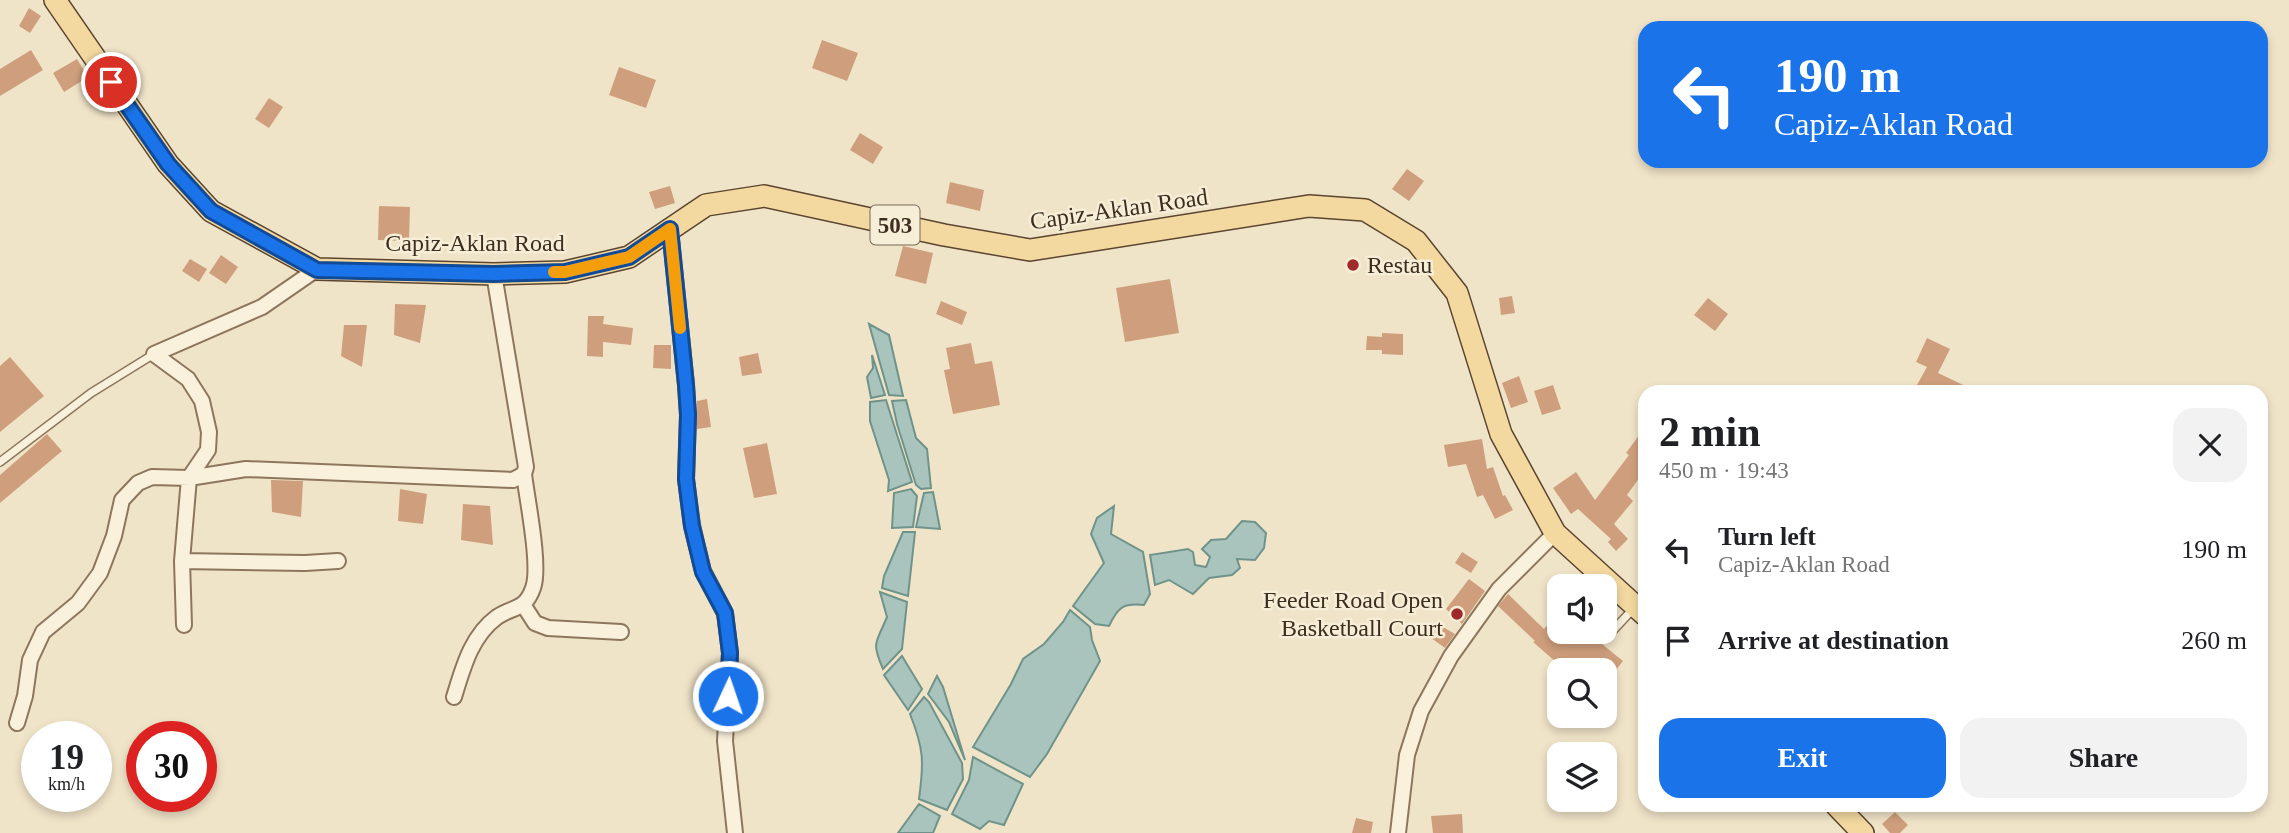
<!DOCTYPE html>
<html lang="en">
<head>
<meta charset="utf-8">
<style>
  :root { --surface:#fff; --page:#f2f2f2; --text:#202124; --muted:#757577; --accent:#1a73e8 }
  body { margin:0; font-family:"Times New Roman",serif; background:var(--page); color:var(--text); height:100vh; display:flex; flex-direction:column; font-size:26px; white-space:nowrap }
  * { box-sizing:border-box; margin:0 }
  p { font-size:23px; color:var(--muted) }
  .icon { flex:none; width:38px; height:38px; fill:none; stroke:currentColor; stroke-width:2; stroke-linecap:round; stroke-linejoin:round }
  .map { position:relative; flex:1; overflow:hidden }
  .panel { position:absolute; left:1638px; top:385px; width:630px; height:427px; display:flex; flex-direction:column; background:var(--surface); border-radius:21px; box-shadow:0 4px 10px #0003 }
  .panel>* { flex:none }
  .top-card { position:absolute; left:1638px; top:21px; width:630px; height:147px; border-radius:21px; box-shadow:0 4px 10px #0003; background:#1a73e8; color:#fff; overflow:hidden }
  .tools { position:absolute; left:1547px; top:574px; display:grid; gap:14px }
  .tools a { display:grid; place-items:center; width:70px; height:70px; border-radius:14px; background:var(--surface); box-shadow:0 4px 10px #0003; font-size:35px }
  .speed { position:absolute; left:21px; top:721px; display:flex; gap:14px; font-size:35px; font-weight:700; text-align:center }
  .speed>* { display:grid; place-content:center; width:91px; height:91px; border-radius:50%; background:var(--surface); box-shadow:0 4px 10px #0003; line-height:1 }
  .speed small { font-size:18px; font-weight:400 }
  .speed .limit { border:10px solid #d22; background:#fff; color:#111 }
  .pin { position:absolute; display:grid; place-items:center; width:60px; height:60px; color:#fff; margin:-30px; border:4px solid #fff; border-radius:50%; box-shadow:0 2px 7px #0007 }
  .me { position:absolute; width:77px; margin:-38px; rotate:3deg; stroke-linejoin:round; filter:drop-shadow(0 0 5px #0008) }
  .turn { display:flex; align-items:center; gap:24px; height:147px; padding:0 21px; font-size:32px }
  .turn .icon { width:91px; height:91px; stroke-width:2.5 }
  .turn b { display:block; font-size:49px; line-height:60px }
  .round { display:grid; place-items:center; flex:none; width:74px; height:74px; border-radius:21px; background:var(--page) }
  .overview { display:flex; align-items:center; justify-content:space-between; height:119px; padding:0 21px }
  h1 { font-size:42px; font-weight:600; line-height:52px }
  .action { display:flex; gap:14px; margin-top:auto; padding:14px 21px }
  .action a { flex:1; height:80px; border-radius:21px; background:var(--accent); color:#fff; font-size:28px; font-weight:600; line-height:80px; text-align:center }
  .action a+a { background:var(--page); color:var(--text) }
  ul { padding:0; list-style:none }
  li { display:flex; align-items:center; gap:21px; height:91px; padding:0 21px }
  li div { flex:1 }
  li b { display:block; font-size:26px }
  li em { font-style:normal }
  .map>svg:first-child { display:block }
  .water { fill:#a9c4bc; stroke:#6f938a; stroke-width:2 }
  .building { fill:#cf9f7d }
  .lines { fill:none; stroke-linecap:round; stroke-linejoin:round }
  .lane-casing { stroke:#8d765c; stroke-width:10 }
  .street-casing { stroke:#8d765c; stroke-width:18 }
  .primary-casing { stroke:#5b4430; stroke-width:24 }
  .lane { stroke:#faf1dc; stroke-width:7 }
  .street { stroke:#faf1dc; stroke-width:14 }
  .primary { stroke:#f3d9a0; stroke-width:21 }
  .route-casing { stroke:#114b97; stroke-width:18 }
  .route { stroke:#1a73e8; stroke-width:12 }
  .slow { stroke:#f59e0b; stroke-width:12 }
  .poi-dot { fill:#9e2a2b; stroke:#f7eed8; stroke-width:2.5 }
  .labels { text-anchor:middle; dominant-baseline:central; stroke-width:5; stroke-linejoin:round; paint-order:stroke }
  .shield { fill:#f7eed8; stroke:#756857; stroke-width:2 }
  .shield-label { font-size:23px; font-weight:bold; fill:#3d2e20 }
  .street-label { font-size:24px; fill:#3d2e20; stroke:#f7eed8 }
  .poi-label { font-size:24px; fill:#3d2e20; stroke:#f7eed8; text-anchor:start }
</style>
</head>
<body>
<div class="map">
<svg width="2289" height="833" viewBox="0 0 2289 833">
  <rect width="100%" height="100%" fill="#f0e4c8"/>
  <!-- water -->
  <path class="water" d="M869 324 889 335 903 396 889 395Z
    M872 355 885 395 871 398 867 377 873 368Z
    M886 400 912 482 888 491 889 480 870 421V402Z
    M906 400 916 438 927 449 931 488 921 489 916 485 897 424 892 401Z
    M911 489 917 496 913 527 892 528 894 493Z
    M933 492 940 529 916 527 924 493Z
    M1114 506 1111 534 1143 552 1150 594 1144 605C1123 603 1118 607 1109 626L1095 624 1073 606 1104 563 1091 534 1097 518Z
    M1242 521 1255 522 1266 533 1264 548 1255 560 1237 559 1240 568 1232 575 1209 578 1193 594 1169 580 1155 585 1150 555 1188 549 1193 552 1195 565 1206 567 1210 557 1202 549 1211 540 1226 539Z
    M903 532H915L908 596 882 588 884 576Z
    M880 592 907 602 902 649 883 669C871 641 876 644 887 617Z
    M1070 610 1090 627 1092 640 1100 661 1047 754 1030 777 973 747 1011 684 1023 659 1044 644 1063 622Z
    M902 656 922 689 908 710 884 675Z
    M937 676 943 687 965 760 949 722 928 694Z
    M924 697 929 702 962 763 963 779 947 810 919 799C924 762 924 749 910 714Z
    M973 757 1023 784 1004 825 989 821 980 829 952 814 969 780Z
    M919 804 940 816 933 833H898Z"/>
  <!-- building -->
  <path class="building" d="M29 8 41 16 30 33 19 26Z
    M822 40 858 53 847 81 812 68Z
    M31 50 43 70 0 96V69Z
    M77 59 88 77 64 92 53 73Z
    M619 67 656 80 646 108 609 95Z
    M269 98 283 107 269 128 255 119Z
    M860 133 883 147 873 164 850 150Z
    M1407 169 1424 181 1409 201 1392 189Z
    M950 182 984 190 980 211 946 203Z
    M670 186 675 203 655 209 649 192Z
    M379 206 410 207 409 241 378 240Z
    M903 246 933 253 926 284 895 276Z
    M221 255 238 267 226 284 209 273Z
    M190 259 207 269 199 282 182 271Z
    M1170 279 1179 333 1125 342 1116 288Z
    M1512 296 1515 313 1501 315 1499 298Z
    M1708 298 1728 314 1715 331 1694 315Z
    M941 301 967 312 962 325 936 314Z
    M395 304 426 305 420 343 394 335Z
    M588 316H604L603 324 633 328 631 345 603 342V357L587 356Z
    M344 325H367L362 367 341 356Z
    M1382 333 1403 334V355L1382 354V350H1366L1367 336 1382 337Z
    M1927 338 1950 349 1938 373 1978 392H1913L1927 367 1916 362Z
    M971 343 975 364 992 361 1000 405 953 414 944 370 950 369 946 348Z
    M654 345H671V369L653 368Z
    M758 353 762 373 742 376 739 357Z
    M10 357 44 396 0 432V366Z
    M1519 376 1528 402 1511 408 1502 383Z
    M1553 385 1561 409 1542 415 1534 391Z
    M707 399 711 427 697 429V401Z
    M1645 427V470L1627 495 1633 501 1614 524 1628 539 1616 551 1608 542 1611 539 1578 509 1571 514 1553 488 1576 472 1595 500 1629 455 1626 453Z
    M47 434 62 451 0 503V475Z
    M1482 439 1487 469 1493 467 1503 496 1505 495 1513 510 1495 519 1483 495 1477 497 1466 464 1448 467 1444 445Z
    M767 443 777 494 754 498 743 448Z
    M271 480 303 481 301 517 272 512Z
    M400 489 427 494 423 524 398 521Z
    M463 504 490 506 493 545 461 540Z
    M1462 552 1478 562 1471 573 1455 563Z
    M1469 579 1485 591 1462 624 1446 609Z
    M1508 594 1544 629 1559 612V632H1587L1623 661 1605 684V670H1565L1533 642 1535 641 1498 606Z
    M1436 623 1455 634 1445 648 1427 635Z
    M1895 812 1908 825 1900 833H1890L1882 824Z
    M1462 814 1463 833H1433L1431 816Z
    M1356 818 1373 822 1371 833H1352Z"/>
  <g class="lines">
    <defs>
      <path id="lane" d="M0 462 91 393 154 354
        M1606 638 1633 609"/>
      <path id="street" d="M670 229 686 385 688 415 686 479 692 526 703 571 725 613 730 653 725 741 735 833
        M182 561 305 563 338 561
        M524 606 535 623 548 628 621 632
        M184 625 182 561 189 478 246 469 513 480 524 474 526 467 494 274
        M454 697C463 668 471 636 497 617 513 606 525 611 533 588 541 567 527 499 524 474
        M17 723 25 696 30 660 43 632 78 603 100 573 114 536 122 500 138 483 152 477 189 478 208 450 209 432 202 401 188 379 154 354 262 307 317 269
        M1398 833 1407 755 1421 711 1451 656 1499 589 1555 533"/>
      <path id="primary" d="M55 0 168 164 211 211 317 269 494 274 565 272 629 257 706 205 764 196 944 235 1030 250 1309 206 1365 210 1416 241 1457 293 1501 434 1555 533 1645 615
        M1836 805 1863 833"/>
    </defs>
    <!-- lane casing -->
    <use href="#lane" class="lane-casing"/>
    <!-- street casing -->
    <use href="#street" class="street-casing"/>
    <!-- primary casing -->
    <use href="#primary" class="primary-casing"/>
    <!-- lane -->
    <use href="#lane" class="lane"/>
    <!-- street -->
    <use href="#street" class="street"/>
    <!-- primary -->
    <use href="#primary" class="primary"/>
  </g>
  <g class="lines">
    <defs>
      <path id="route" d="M111 82 168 164 211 211 317 270 494 274 565 272 629 257 670 229 686 385 688 415 686 479 689 503 692 526 703 572 725 613 730 653 728 696"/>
    </defs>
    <!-- route casing -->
    <use href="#route" class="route-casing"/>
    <!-- route -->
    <use href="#route" class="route"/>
    <!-- slow -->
    <path class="slow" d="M554 272H565L629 257 670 229 680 328"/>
  </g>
  <!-- markers -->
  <g class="poi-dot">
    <circle cx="1353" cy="265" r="7"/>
    <circle cx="1457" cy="614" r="7"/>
  </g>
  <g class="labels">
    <!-- shield labels -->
    <rect class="shield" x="870.5" y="205.5" width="49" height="39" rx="5"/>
    <g class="shield-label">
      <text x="895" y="225">503</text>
    </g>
    <!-- street labels -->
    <g class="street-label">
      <text transform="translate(1119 209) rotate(-8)">Capiz-Aklan Road</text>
      <text x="475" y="243">Capiz-Aklan Road</text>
    </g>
    <!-- poi labels -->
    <g class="poi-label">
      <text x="1367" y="265">Restau</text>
      <text x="1443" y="600" text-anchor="end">Feeder Road Open<tspan x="1443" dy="28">Basketball Court</tspan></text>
    </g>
  </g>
</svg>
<div class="tools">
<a><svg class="icon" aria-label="sound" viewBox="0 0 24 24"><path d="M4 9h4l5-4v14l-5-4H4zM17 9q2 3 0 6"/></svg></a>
<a><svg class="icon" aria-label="search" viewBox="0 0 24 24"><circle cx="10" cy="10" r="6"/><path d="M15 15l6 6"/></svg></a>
<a><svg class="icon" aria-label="layers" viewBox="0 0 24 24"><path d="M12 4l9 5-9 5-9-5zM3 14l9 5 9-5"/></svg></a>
</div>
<div class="speed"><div>19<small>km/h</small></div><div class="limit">30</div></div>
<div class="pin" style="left:111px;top:82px;background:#d93025"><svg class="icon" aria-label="arrive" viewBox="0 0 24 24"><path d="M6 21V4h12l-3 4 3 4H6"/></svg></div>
<svg class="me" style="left:728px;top:696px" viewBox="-20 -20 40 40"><circle r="17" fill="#1a73e8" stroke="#fff" stroke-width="3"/><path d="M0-11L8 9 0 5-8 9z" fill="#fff"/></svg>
<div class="top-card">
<div class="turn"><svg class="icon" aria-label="left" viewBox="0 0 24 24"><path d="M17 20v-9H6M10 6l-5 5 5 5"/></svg><div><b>190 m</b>Capiz-Aklan Road</div></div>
</div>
<section class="panel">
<div class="overview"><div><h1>2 min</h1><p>450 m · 19:43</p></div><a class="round"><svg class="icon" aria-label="close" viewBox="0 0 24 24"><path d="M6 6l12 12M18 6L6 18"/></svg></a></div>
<ul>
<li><svg class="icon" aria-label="left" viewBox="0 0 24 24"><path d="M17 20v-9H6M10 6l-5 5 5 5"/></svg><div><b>Turn left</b><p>Capiz-Aklan Road</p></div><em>190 m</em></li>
<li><svg class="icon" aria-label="arrive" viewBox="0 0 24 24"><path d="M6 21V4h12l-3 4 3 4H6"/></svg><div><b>Arrive at destination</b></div><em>260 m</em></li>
</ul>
<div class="action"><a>Exit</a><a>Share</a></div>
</section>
</div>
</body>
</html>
